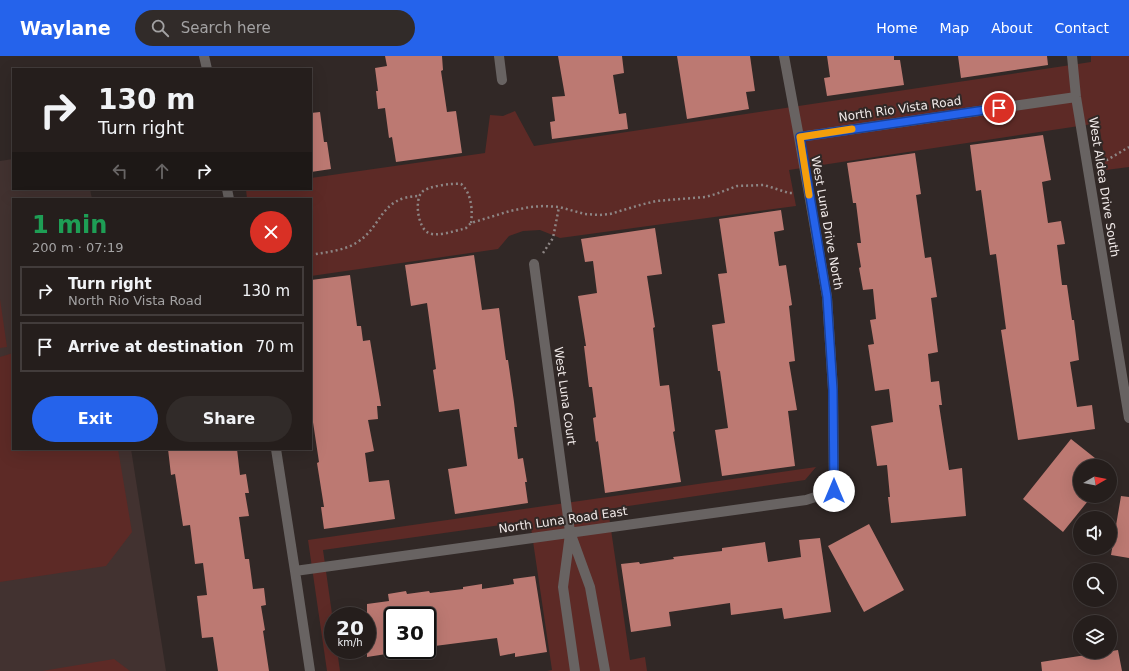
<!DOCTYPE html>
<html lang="en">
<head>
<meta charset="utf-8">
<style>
  :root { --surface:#251e1c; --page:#312b29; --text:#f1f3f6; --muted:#a3a2a3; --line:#423c3b; --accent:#2563eb }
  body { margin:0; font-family:"DejaVu Sans",sans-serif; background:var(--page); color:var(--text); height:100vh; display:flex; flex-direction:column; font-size:15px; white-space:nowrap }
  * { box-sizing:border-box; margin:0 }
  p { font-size:13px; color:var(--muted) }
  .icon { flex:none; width:22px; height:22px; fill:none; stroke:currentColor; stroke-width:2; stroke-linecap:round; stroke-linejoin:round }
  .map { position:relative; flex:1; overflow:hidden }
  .details { position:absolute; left:12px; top:142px; width:300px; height:252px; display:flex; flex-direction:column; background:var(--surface); border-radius:0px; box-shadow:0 4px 16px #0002,0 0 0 1px var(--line) }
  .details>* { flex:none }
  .hud { position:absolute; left:12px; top:12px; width:300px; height:122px; border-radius:0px; box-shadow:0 4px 16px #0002,0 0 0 1px var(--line); background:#251e1c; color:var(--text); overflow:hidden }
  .needle { width:26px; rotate:81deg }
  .controls { position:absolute; left:1073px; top:403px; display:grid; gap:8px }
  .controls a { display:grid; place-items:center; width:44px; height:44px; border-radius:50%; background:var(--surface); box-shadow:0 4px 16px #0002,0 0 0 1px var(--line); font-size:20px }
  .speed { position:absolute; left:324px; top:551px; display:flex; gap:8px; font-size:20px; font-weight:700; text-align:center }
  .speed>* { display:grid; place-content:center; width:52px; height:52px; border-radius:50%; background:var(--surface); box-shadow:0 4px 16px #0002,0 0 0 1px var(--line); line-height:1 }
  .speed small { font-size:10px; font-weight:400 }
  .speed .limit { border:2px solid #111; border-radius:6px; background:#fff; color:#111 }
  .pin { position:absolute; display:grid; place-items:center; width:34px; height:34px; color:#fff; margin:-17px; border:2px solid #fff; border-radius:50%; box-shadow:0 1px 4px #0007 }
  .me { position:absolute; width:44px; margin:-22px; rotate:0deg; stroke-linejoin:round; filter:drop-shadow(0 0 3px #0008) }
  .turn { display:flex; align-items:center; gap:14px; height:84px; padding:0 20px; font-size:18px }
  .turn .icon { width:52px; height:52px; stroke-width:2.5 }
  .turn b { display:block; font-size:28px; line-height:34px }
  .lanes { display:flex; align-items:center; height:38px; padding:0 20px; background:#0003; justify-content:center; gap:20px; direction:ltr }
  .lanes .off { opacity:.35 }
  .round { display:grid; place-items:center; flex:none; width:42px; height:42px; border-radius:21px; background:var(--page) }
  .summary { display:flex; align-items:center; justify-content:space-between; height:68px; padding:0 20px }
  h1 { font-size:24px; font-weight:700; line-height:30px; color:#1e9e55 }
  .button { display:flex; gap:8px; margin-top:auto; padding:8px 20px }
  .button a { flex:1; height:46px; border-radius:24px; background:var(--accent); color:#fff; font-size:16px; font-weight:700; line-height:46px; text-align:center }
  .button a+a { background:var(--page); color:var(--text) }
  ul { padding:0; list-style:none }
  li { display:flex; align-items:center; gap:12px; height:50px; margin:0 8px 6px; padding:0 12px; border:2px solid var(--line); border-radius:0px }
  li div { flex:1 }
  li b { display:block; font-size:15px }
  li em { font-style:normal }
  header { display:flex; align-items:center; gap:24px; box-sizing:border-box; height:56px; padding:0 20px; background:var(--accent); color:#fff }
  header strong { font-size:19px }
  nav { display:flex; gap:22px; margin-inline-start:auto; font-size:14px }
  .search { width:280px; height:36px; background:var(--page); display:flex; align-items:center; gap:10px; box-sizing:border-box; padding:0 14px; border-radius:22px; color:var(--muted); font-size:15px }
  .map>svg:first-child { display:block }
  .built { fill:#423230 }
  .green { fill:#5d2a26 }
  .building { fill:#bc7972 }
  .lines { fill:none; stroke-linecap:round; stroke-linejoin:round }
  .path { stroke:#8d8584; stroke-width:2.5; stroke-dasharray:2 3; stroke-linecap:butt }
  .minor { stroke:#686362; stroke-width:10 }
  .route-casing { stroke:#184099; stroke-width:10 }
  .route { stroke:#2563eb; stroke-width:7 }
  .slow { stroke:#f59e0b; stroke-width:7 }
  .labels { text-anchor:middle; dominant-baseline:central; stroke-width:4; stroke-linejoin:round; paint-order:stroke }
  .street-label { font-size:12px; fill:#f2ebea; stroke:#312826 }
</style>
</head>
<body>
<header>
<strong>Waylane</strong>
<div class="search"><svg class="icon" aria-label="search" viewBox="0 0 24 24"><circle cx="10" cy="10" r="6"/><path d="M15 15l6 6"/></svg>Search here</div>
<nav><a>Home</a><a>Map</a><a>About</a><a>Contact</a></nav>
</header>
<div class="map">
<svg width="1129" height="615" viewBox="0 0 1129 615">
  <rect width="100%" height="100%" fill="#312826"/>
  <!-- built -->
  <path class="built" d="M13 103V133H90L92 143H13V393H131L166 615H0V105Z"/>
  <!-- green -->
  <path class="green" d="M1091 0H1129V111L1106 114 1099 67 789 114 796 150 560 182 540 174 523 175 509 180 498 193 311 220V143H247L246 133H311V122L485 97 490 59 503 60 515 55 534 90 1091 6Z
    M0 243 7 291 0 292Z
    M13 297V393H118L132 476 106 510 0 526V301Z
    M816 411 805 424 608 453 630 604 645 601 647 615H547L552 614 530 465 323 494 333 565V594H337L340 615H327L308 484Z
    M114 603 130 615H42Z"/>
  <!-- building -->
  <path class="building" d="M385 0H442L443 14 441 15 447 56 456 55 462 97 396 106 392 81 389 82 385 52 378 53 376 35H378L375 12 387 10Z
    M558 0H622L624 17 613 19 619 58 626 57 628 73 552 83 550 66 555 65 552 41 565 40Z
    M677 0H750L755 35 746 36 749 53 687 63Z
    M827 0H894V4H900L904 29 827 40 824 22 830 21Z
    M958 0H1047L1048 9 961 22Z
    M320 56 324 86H327L331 113 311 116V57Z
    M1043 79 1051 124 1042 126 1048 167 1061 165 1065 188 1057 189 1062 229H1067L1072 264H1074L1079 304 1070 306 1077 351 1092 349 1095 373 1018 384 1001 274 1006 273 996 198 990 199 981 134 976 135 970 89Z
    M915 97 921 138 916 139 925 202 931 201 937 241 931 242 938 296 928 298 931 326 939 325 942 349H939L949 414 962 412 966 460 891 467 888 441H890L887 409 877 410 871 370 893 366 889 333 875 335 868 289 874 288 870 264 876 263 873 233 863 234 859 212 861 211 857 187H861L856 147H853L847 107Z
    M781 154 784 174 774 176 779 210 786 209 792 249 789 250 795 305 789 306 797 354 788 355 795 410 722 420 715 374 728 372 720 315H718L712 269 725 267 718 218 727 217 719 163Z
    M655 172 662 218 647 220 655 271 653 272 660 330 669 329 675 375 673 376 681 426 605 437 598 385 596 386 593 362 596 361 592 331H589L584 290H586L578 240 597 237 593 205 585 206 581 183Z
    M474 199 482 254 499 252 506 304H508L514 346 517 371H514L518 403 523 402 527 426H525L528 447 455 458 448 413 467 410 459 353 439 356 433 314 436 313 427 247 411 250 405 209Z
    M350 219 357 270H361L363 285 370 284 381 350H377L378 363 368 364 374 395 365 397 369 426 389 424 395 463 324 473 321 451H324L317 407 319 406 311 353V224Z
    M1071 383 1105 410H1080V440H1092L1063 476 1023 443Z
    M168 393H237L240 419 246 418 249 437H245L249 460 239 461 245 503H249L253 533 264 532 266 549 261 550 265 574 263 575 269 615H218L213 581 202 582 197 540 207 539 203 507 195 508 190 469 183 470 175 418 171 419Z
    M1121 440 1129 441V502L1111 499Z
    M869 468 904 534 864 556 828 490Z
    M820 482 831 556 784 563 782 552 731 559 730 547 669 556 671 570 631 576 621 508 639 506 640 508 674 503 673 501 722 495V492L765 486 768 506 801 501 799 484Z
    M535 520 547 596 515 601V597L500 600 497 582 427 591V560H393V597L367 601V548L389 545 388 538 406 535 407 538 429 535 430 537 463 533V531L482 528V533L514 528 513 523Z
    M1118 594 1122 615H1042L1041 606Z"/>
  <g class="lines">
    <!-- path -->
    <path class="path" d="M1102 107 1129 91
      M471 167C473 154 471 136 461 128 452 127 428 130 422 136 414 144 418 173 429 177 437 181 454 175 463 173L466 172 471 167 510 155 530 151 544 150 559 151 585 158 599 159 610 158 640 149 656 145 705 141 716 138 737 130 764 129 789 137H794
      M543 197 553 182 559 151
      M311 199C326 196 343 195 356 187 383 171 379 141 419 140"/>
    <!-- minor -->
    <path class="minor" d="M204 0 207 13
      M499 0 502 24
      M1072 0 1076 41 1129 362
      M799 81 1076 41
      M227 133 229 143
      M534 208 570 476 590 531 605 615
      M276 393 295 515 310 615
      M570 478 563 531 575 615
      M295 515 806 444 834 435 833 334 827 241 799 81 784 0"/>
  </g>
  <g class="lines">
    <defs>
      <path id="route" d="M834 435 833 334 827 241 800 81 999 52"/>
    </defs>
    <!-- route casing -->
    <use href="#route" class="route-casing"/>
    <!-- route -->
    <use href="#route" class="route"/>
    <!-- slow -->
    <path class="slow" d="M809 139 800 81 852 73"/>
  </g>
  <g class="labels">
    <!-- street labels -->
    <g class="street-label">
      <text transform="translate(900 53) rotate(-8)">North Rio Vista Road</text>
      <text transform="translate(1104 131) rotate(81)">West Aldea Drive South</text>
      <text transform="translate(827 167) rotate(80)">West Luna Drive North</text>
      <text transform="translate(565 340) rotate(82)">West Luna Court</text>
      <text transform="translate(563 464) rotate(-8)">North Luna Road East</text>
    </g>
  </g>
</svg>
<div class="controls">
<a><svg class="needle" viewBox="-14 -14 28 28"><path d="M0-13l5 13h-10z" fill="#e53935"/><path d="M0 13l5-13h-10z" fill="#a3a2a3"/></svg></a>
<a><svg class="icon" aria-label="sound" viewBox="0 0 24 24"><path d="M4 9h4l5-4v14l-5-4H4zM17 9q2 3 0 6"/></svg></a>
<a><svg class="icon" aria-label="search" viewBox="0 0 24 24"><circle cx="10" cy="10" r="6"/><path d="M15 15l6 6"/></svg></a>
<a><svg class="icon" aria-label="layers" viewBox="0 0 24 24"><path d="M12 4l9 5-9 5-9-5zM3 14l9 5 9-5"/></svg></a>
</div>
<div class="speed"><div>20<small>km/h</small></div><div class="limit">30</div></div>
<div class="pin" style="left:999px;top:52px;background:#d93025"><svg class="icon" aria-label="arrive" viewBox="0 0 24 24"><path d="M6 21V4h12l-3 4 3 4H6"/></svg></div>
<svg class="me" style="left:834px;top:435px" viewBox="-20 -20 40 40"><circle r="19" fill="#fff"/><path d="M0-13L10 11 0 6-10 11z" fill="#2563eb"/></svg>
<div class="hud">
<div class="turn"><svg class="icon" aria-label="right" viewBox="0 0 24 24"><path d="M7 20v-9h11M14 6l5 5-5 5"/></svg><div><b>130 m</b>Turn right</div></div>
<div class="lanes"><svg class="icon off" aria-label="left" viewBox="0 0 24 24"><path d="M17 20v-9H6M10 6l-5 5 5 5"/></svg><svg class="icon off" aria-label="ahead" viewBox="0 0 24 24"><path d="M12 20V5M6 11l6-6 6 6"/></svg><svg class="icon" aria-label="right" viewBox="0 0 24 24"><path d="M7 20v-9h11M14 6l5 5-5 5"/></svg></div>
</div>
<section class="details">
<div class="summary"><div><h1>1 min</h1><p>200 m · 07:19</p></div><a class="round" style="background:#d93025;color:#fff"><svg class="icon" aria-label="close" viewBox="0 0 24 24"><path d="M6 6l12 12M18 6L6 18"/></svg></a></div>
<ul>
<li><svg class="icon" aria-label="right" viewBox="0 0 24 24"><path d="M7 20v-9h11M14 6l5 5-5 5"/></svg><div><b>Turn right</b><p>North Rio Vista Road</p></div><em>130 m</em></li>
<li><svg class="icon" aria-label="arrive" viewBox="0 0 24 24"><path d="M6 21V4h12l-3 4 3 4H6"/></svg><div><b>Arrive at destination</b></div><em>70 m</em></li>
</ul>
<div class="button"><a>Exit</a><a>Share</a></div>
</section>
</div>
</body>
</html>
